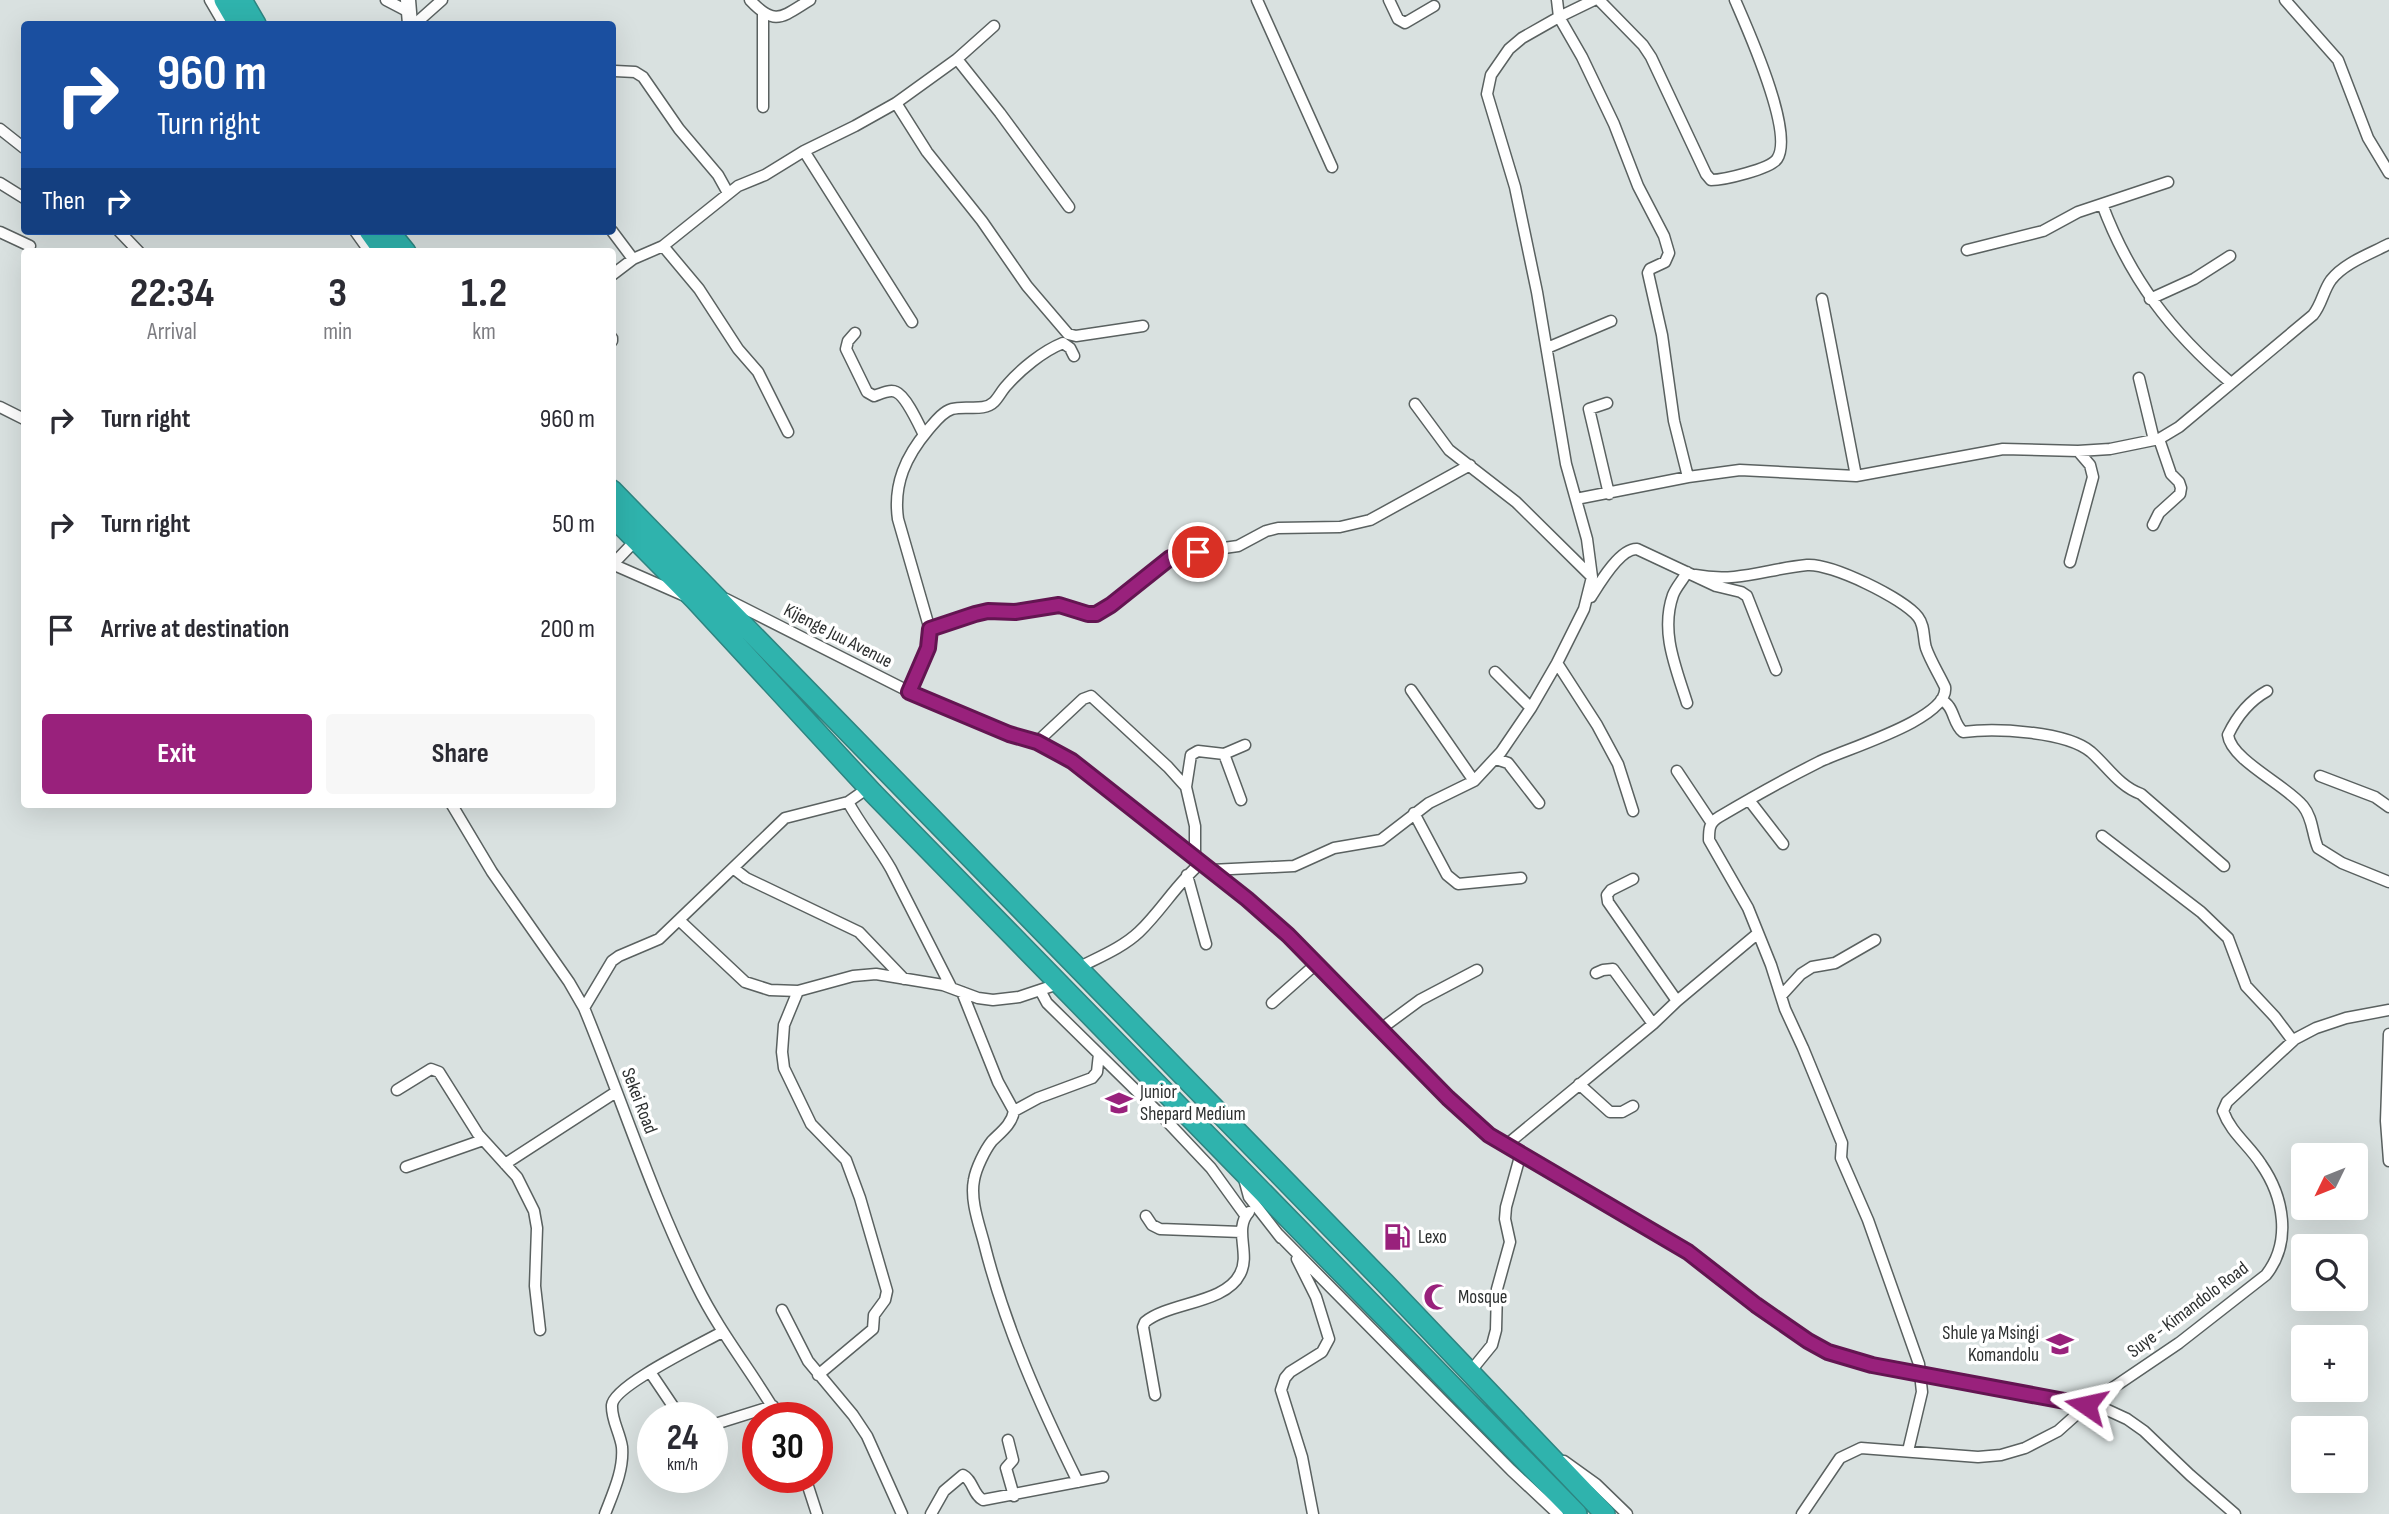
<!DOCTYPE html>
<html lang="en">
<head>
<meta charset="utf-8">
<style>
  :root { --surface:#fff; --page:#f7f7f7; --text:#2b2b33; --muted:#7c7c81; --accent:#99217c }
  body { margin:0; font-family:"Sofia Sans Condensed",sans-serif; background:var(--page); color:var(--text); height:100vh; display:flex; flex-direction:column; font-size:26px; white-space:nowrap }
  * { box-sizing:border-box; margin:0 }
  p { font-size:23px; color:var(--muted) }
  .icon { flex:none; width:38px; height:38px; fill:none; stroke:currentColor; stroke-width:2; stroke-linecap:round; stroke-linejoin:round }
  .map { position:relative; flex:1; overflow:hidden }
  .sheet { position:absolute; left:21px; top:248px; width:595px; height:560px; display:flex; flex-direction:column; background:var(--surface); border-radius:7px; box-shadow:0 7px 28px #0002 }
  .sheet>* { flex:none }
  .hud { position:absolute; left:21px; top:21px; width:595px; height:214px; border-radius:7px; box-shadow:0 7px 28px #0002; background:#1a4fa0; color:#fff; overflow:hidden }
  .needle { width:46px; rotate:227deg }
  .fabs { position:absolute; left:2291px; top:1143px; display:grid; gap:14px }
  .fabs a { display:grid; place-items:center; width:77px; height:77px; border-radius:7px; background:var(--surface); box-shadow:0 7px 28px #0002; font-size:35px }
  .speed { position:absolute; left:637px; top:1402px; display:flex; gap:14px; font-size:35px; font-weight:700; text-align:center }
  .speed>* { display:grid; place-content:center; width:91px; height:91px; border-radius:50%; background:var(--surface); box-shadow:0 7px 28px #0002; line-height:1 }
  .speed small { font-size:18px; font-weight:400 }
  .speed .limit { border:10px solid #d22; background:#fff; color:#111 }
  .pin { position:absolute; display:grid; place-items:center; width:60px; height:60px; color:#fff; margin:-30px; border:4px solid #fff; border-radius:50%; box-shadow:0 2px 7px #0007 }
  .me { position:absolute; width:77px; margin:-38px; rotate:281deg; stroke-linejoin:round; filter:drop-shadow(0 0 5px #0008) }
  .turn { display:flex; align-items:center; gap:24px; height:147px; padding:0 21px; font-size:32px }
  .turn .icon { width:91px; height:91px; stroke-width:2.5 }
  .turn b { display:block; font-size:49px; line-height:60px }
  .then { display:flex; align-items:center; height:66px; padding:0 21px; background:#0003; gap:14px; font-size:26px }
  .eta { display:flex; justify-content:space-evenly; align-items:center; height:119px; text-align:center }
  .eta b { font-size:42px; font-weight:700; line-height:49px }
  .button { display:flex; gap:14px; margin-top:auto; padding:14px 21px }
  .button a { flex:1; height:80px; border-radius:7px; background:var(--accent); color:#fff; font-size:28px; font-weight:700; line-height:80px; text-align:center }
  .button a+a { background:var(--page); color:var(--text) }
  ul { padding:0; list-style:none }
  li { display:flex; align-items:center; gap:21px; height:105px; padding:0 21px }
  li div { flex:1 }
  li b { display:block; font-size:26px }
  li em { font-style:normal }
  .map>svg:first-child { display:block }
  .lines { fill:none; stroke-linecap:round; stroke-linejoin:round }
  .street-casing { stroke:#5a6160; stroke-width:13 }
  .secondary-casing { stroke:#5a6160; stroke-width:17 }
  .highway-casing { stroke:#2e8581; stroke-width:22 }
  .street { stroke:#fff; stroke-width:10 }
  .secondary { stroke:#fff; stroke-width:14 }
  .highway { stroke:#2fb3ad; stroke-width:19 }
  .route-casing { stroke:#631551; stroke-width:18 }
  .route { stroke:#99217c; stroke-width:12 }
  .labels { text-anchor:middle; dominant-baseline:central; stroke-width:7; stroke-linejoin:round; paint-order:stroke }
  .street-label { font-size:19px; fill:#2d3030; stroke:#fff }
  .poi-label { font-size:19px; fill:#2d3030; stroke:#fff; text-anchor:start }
</style>
</head>
<body>
<div class="map">
<svg width="2389" height="1514" viewBox="0 0 2389 1514">
  <rect width="100%" height="100%" fill="#d9e1e0"/>
  <g class="lines">
    <defs>
      <path id="street" d="M210 0 224 24
        M386 0 409 12
        M750 0C775 27 782 17 810 0
        M1257 0 1332 167
        M1389 0 1398 19 1405 23 1434 6
        M1557 0 1559 17 1582 57 1614 124 1638 186 1664 236 1669 253 1665 262 1650 269 1648 273 1662 335 1674 421 1688 477
        M1599 0 1643 45 1651 57 1706 174 1711 180C1724 180 1770 169 1777 159 1795 133 1747 28 1735 0
        M2285 0 2338 60 2368 138 2389 173
        M415 24 442 0
        M957 59 1000 113 1069 207
        M615 71 635 72 643 77 679 129 718 175 728 193
        M896 103 927 152 982 221 1027 286 1068 334 1076 336 1143 326
        M763 107V14
        M0 129 24 148
        M804 151 912 322
        M0 183 24 198
        M2102 204C2130 279 2171 332 2231 383
        M119 231 139 252
        M355 231 370 252
        M612 231 633 259
        M0 232 30 246
        M663 246 699 289 738 349 758 372 788 432
        M1967 250 2043 231 2078 212 2168 182
        M612 275 633 259 663 246 738 186 765 175 804 151 855 126 896 103 957 59 994 26
        M1822 299 1856 476
        M2150 299 2194 279 2230 256
        M855 333 848 341 846 349 867 392 874 396C880 394 890 389 896 392 906 396 919 425 924 435
        M612 338V341
        M1547 348 1611 321
        M2139 378 2154 440
        M1607 403 1589 409 1609 494
        M1415 404 1449 450 1516 502 1592 577
        M0 407 24 419
        M1576 499 1688 477 1740 470 1856 476 2003 449 2078 451 2110 449 2159 439 2179 427 2313 315C2322 304 2323 291 2331 280 2344 263 2370 254 2389 244
        M2153 525 2159 513 2180 494 2181 488 2179 482 2171 474 2159 439
        M2070 562 2093 477 2090 465 2078 451
        M612 564 685 596
        M613 564 636 540
        M1695 575C1739 583 1766 569 1807 565 1831 563 1903 598 1918 617 1925 626 1923 638 1926 648 1931 662 1939 674 1945 687 1950 719 1842 750 1819 762 1785 779 1751 798 1719 817 1709 823 1709 829 1709 840L1748 908 1771 965 1785 1009 1803 1048 1842 1143 1841 1158 1868 1220 1919 1364 1922 1392 1908 1451
        M1591 597C1599 584 1620 548 1637 549L1716 586 1741 592 1747 596 1776 670
        M726 599 910 692 1009 734 1037 742 1072 761 1247 899 1288 935 1448 1098 1489 1135 1688 1252 1756 1305 1808 1341 1828 1352 1872 1365 2101 1407 2127 1419 2144 1431 2190 1475 2235 1514
        M930 630 988 611 1015 612 1059 605 1088 614H1096L1111 605 1170 558 1181 554 1238 546 1266 531 1278 528 1340 527 1370 520 1470 465
        M1557 663 1597 725 1618 764 1633 811
        M1495 672 1531 708
        M1411 690 1474 781
        M2267 691C2249 701 2237 716 2228 735 2231 760 2286 785 2303 806 2313 818 2312 834 2318 848L2342 863 2389 882
        M910 692 928 648 930 630 898 519C893 484 906 456 928 430 935 422 942 412 952 409 965 405 984 412 994 402 999 397 1002 390 1007 385 1021 369 1043 351 1063 343L1070 348 1074 356
        M1941 700C1955 706 1952 723 1963 732 1995 728 2066 731 2091 752 2108 767 2119 786 2141 794L2224 866
        M1687 703C1676 668 1660 632 1673 595 1676 587 1683 580 1687 572
        M1037 742 1083 699 1091 696 1168 767 1186 787
        M1224 754 1241 800
        M1496 759 1508 763 1539 803
        M1677 771 1711 822
        M2320 776 2375 797 2389 807
        M1749 800 1783 844
        M848 802C861 826 878 846 891 869L951 987
        M452 805 492 872 569 982 584 1008C622 1100 652 1196 697 1286 720 1333 753 1373 779 1418
        M1414 813 1447 875 1458 884 1521 878
        M2102 836 2201 912 2228 938 2246 986 2275 1017 2293 1041
        M1195 857V826L1186 787 1191 755 1198 751 1224 754 1245 745
        M733 868 746 878 859 932 904 979
        M1211 870 1294 866 1334 848 1381 840 1429 803 1474 781 1501 752 1531 708 1557 663 1584 609 1592 577 1587 539 1566 464 1537 292 1515 187 1487 94 1491 75 1509 49 1522 38 1559 17 1594 0
        M1187 875 1206 944
        M1633 879 1611 890 1607 895 1608 902 1677 1001
        M679 920 745 982 770 990 798 991 853 976 876 974 943 985 978 998 993 1000 1019 997 1058 984
        M1078 968C1099 957 1122 948 1139 932 1162 910 1177 883 1201 863
        M1596 973 1603 970 1613 969 1653 1024
        M1040 990 1047 1003 1162 1116 1211 1168 1245 1215
        M798 991 784 1025 782 1052 784 1068 811 1124 846 1160 860 1198 887 1291 885 1300 874 1315 873 1329 818 1375
        M962 992 998 1082 1014 1111C1012 1124 1001 1132 992 1141 985 1150 976 1168 974 1180 970 1200 979 1224 984 1243 1005 1327 1040 1405 1078 1482
        M1781 996 1801 974 1812 967 1835 963 1875 940
        M1272 1003 1316 964
        M584 1008 612 961 619 956 659 939 785 818 848 802 868 788
        M1382 1028 1420 1000 1477 970
        M2389 1034 2386 1121 2389 1161
        M1579 1084 1610 1112H1622L1633 1106
        M397 1090 431 1069 439 1072 478 1134 517 1177 534 1211 537 1228 535 1286 540 1330
        M1014 1111 1038 1098 1092 1078 1097 1072 1099 1054
        M1505 1146 1653 1024 1677 1001 1757 934
        M505 1164 616 1092
        M406 1167 483 1140
        M1243 1175 1249 1197 1281 1238
        M1146 1216 1152 1225 1160 1229 1241 1232
        M1278 1234 1511 1470 1558 1514
        M1297 1259 1316 1297 1329 1339 1322 1352 1290 1372 1285 1378 1281 1390 1302 1457 1313 1514
        M782 1310 808 1361 853 1415 867 1436 902 1514
        M650 1372 681 1418
        M1470 1372 1492 1345 1496 1330 1497 1289 1510 1242 1505 1219 1506 1207 1521 1153
        M1155 1395 1143 1327 1145 1322C1169 1302 1225 1304 1240 1274 1251 1254 1233 1229 1249 1212
        M712 1425 773 1406
        M1008 1440 1013 1460 1006 1468 1014 1496
        M1564 1461 1596 1484 1627 1514
        M805 1477 817 1514
        M605 1514C613 1493 624 1470 622 1447 620 1433 611 1419 612 1405 614 1385 701 1344 722 1332
        M931 1514 944 1491 963 1475C973 1480 973 1495 983 1500L1103 1477
        M1802 1514 1840 1458 1861 1448 1978 1457 2001 1455 2025 1448 2058 1431 2086 1406 2179 1343 2266 1275C2292 1242 2284 1197 2261 1164 2249 1145 2231 1133 2223 1111L2227 1102 2295 1039 2316 1028 2346 1018 2389 1010"/>
      <path id="secondary" d="M408 0 410 24"/>
      <path id="highway" d="M224 0 238 24
        M242 0 256 24
        M369 231 384 252
        M389 231 406 252
        M612 490 1385 1283 1605 1514
        M612 516 695 600 873 793 1577 1514"/>
    </defs>
    <!-- street casing -->
    <use href="#street" class="street-casing"/>
    <!-- secondary casing -->
    <use href="#secondary" class="secondary-casing"/>
    <!-- highway casing -->
    <use href="#highway" class="highway-casing"/>
    <!-- street -->
    <use href="#street" class="street"/>
    <!-- secondary -->
    <use href="#secondary" class="secondary"/>
    <!-- highway -->
    <use href="#highway" class="highway"/>
  </g>
  <g class="lines">
    <defs>
      <path id="route" d="M1198 552 1170 558 1111 605 1096 614H1088L1059 605 1015 612 988 611 975 614 930 629 928 648 909 692 1009 734 1037 742 1072 761 1247 899 1288 935 1448 1098 1489 1135 1688 1252 1756 1305 1808 1341 1828 1352 1872 1365 2086 1405"/>
    </defs>
    <!-- route casing -->
    <use href="#route" class="route-casing"/>
    <!-- route -->
    <use href="#route" class="route"/>
  </g>
  <!-- icons -->
  <defs>
    <symbol id="school-bare" viewBox="-9 -9 18 18"><path d="M0-5L7-2L0 1L-7-2ZM-4 1L0 2.5L4 1V4Q0 6-4 4Z" fill="#99217c" stroke="#fff" stroke-width="2.5" paint-order="stroke"/></symbol>
    <symbol id="fuel-bare" viewBox="-9 -9 18 18"><path d="M-5.5-6h7V0h2V4h1.3V-2.5L3-4.5l.8-.8L6-3V5H2.5V1h-1V6h-7ZM-4.2-4.7v3.2H.2V-4.7Z" fill="#99217c" stroke="#fff" stroke-width="2.5" paint-order="stroke"/></symbol>
    <symbol id="mosque-bare" viewBox="-9 -9 18 18"><path d="M3.5-4.9A6 6 0 1 0 3.5 4.9A5 5 0 1 1 3.5-4.9Z" fill="#99217c" stroke="#fff" stroke-width="2.5" paint-order="stroke"/></symbol>
  </defs>
  <g fill-rule="evenodd">
    <use href="#school-bare" x="1100" y="1084" width="38" height="38"/>
    <use href="#fuel-bare" x="1378" y="1218" width="38" height="38"/>
    <use href="#mosque-bare" x="1418" y="1278" width="38" height="38"/>
    <use href="#school-bare" x="2041" y="1325" width="38" height="38"/>
  </g>
  <g class="labels">
    <!-- street labels -->
    <g class="street-label">
      <text transform="translate(838 636) rotate(27)">Kijenge Juu Avenue</text>
      <text transform="translate(639 1101) rotate(69)">Sekei Road</text>
      <text transform="translate(2188 1310) rotate(-37)">Suye - Kimandolo Road</text>
    </g>
    <!-- poi labels -->
    <g class="poi-label">
      <text x="1140" y="1092">Junior<tspan x="1140" dy="22">Shepard Medium</tspan></text>
      <text x="1418" y="1237">Lexo</text>
      <text x="1458" y="1297">Mosque</text>
      <text x="2039" y="1333" text-anchor="end">Shule ya Msingi<tspan x="2039" dy="22">Komandolu</tspan></text>
    </g>
  </g>
</svg>
<div class="fabs">
<a><svg class="needle" viewBox="-14 -14 28 28"><path d="M0-13l5 13h-10z" fill="#e53935"/><path d="M0 13l5-13h-10z" fill="#7c7c81"/></svg></a>
<a><svg class="icon" aria-label="search" viewBox="0 0 24 24"><circle cx="10" cy="10" r="6"/><path d="M15 15l6 6"/></svg></a>
<a>+</a>
<a>−</a>
</div>
<div class="speed"><div>24<small>km/h</small></div><div class="limit">30</div></div>
<div class="pin" style="left:1198px;top:552px;background:#d93025"><svg class="icon" aria-label="arrive" viewBox="0 0 24 24"><path d="M6 21V4h12l-3 4 3 4H6"/></svg></div>
<svg class="me" style="left:2086px;top:1405px" viewBox="-20 -20 40 40"><path d="M0-17L14 15 0 8-14 15z" fill="#99217c" stroke="#fff" stroke-width="4"/></svg>
<div class="hud">
<div class="turn"><svg class="icon" aria-label="right" viewBox="0 0 24 24"><path d="M7 20v-9h11M14 6l5 5-5 5"/></svg><div><b>960 m</b>Turn right</div></div>
<div class="then">Then<svg class="icon" aria-label="right" viewBox="0 0 24 24"><path d="M7 20v-9h11M14 6l5 5-5 5"/></svg></div>
</div>
<section class="sheet">
<div class="eta">
<div><b>22:34</b><p>Arrival</p></div>
<div><b>3</b><p>min</p></div>
<div><b>1.2</b><p>km</p></div>
</div>
<ul>
<li><svg class="icon" aria-label="right" viewBox="0 0 24 24"><path d="M7 20v-9h11M14 6l5 5-5 5"/></svg><div><b>Turn right</b></div><em>960 m</em></li>
<li><svg class="icon" aria-label="right" viewBox="0 0 24 24"><path d="M7 20v-9h11M14 6l5 5-5 5"/></svg><div><b>Turn right</b></div><em>50 m</em></li>
<li><svg class="icon" aria-label="arrive" viewBox="0 0 24 24"><path d="M6 21V4h12l-3 4 3 4H6"/></svg><div><b>Arrive at destination</b></div><em>200 m</em></li>
</ul>
<div class="button"><a>Exit</a><a>Share</a></div>
</section>
</div>
</body>
</html>
